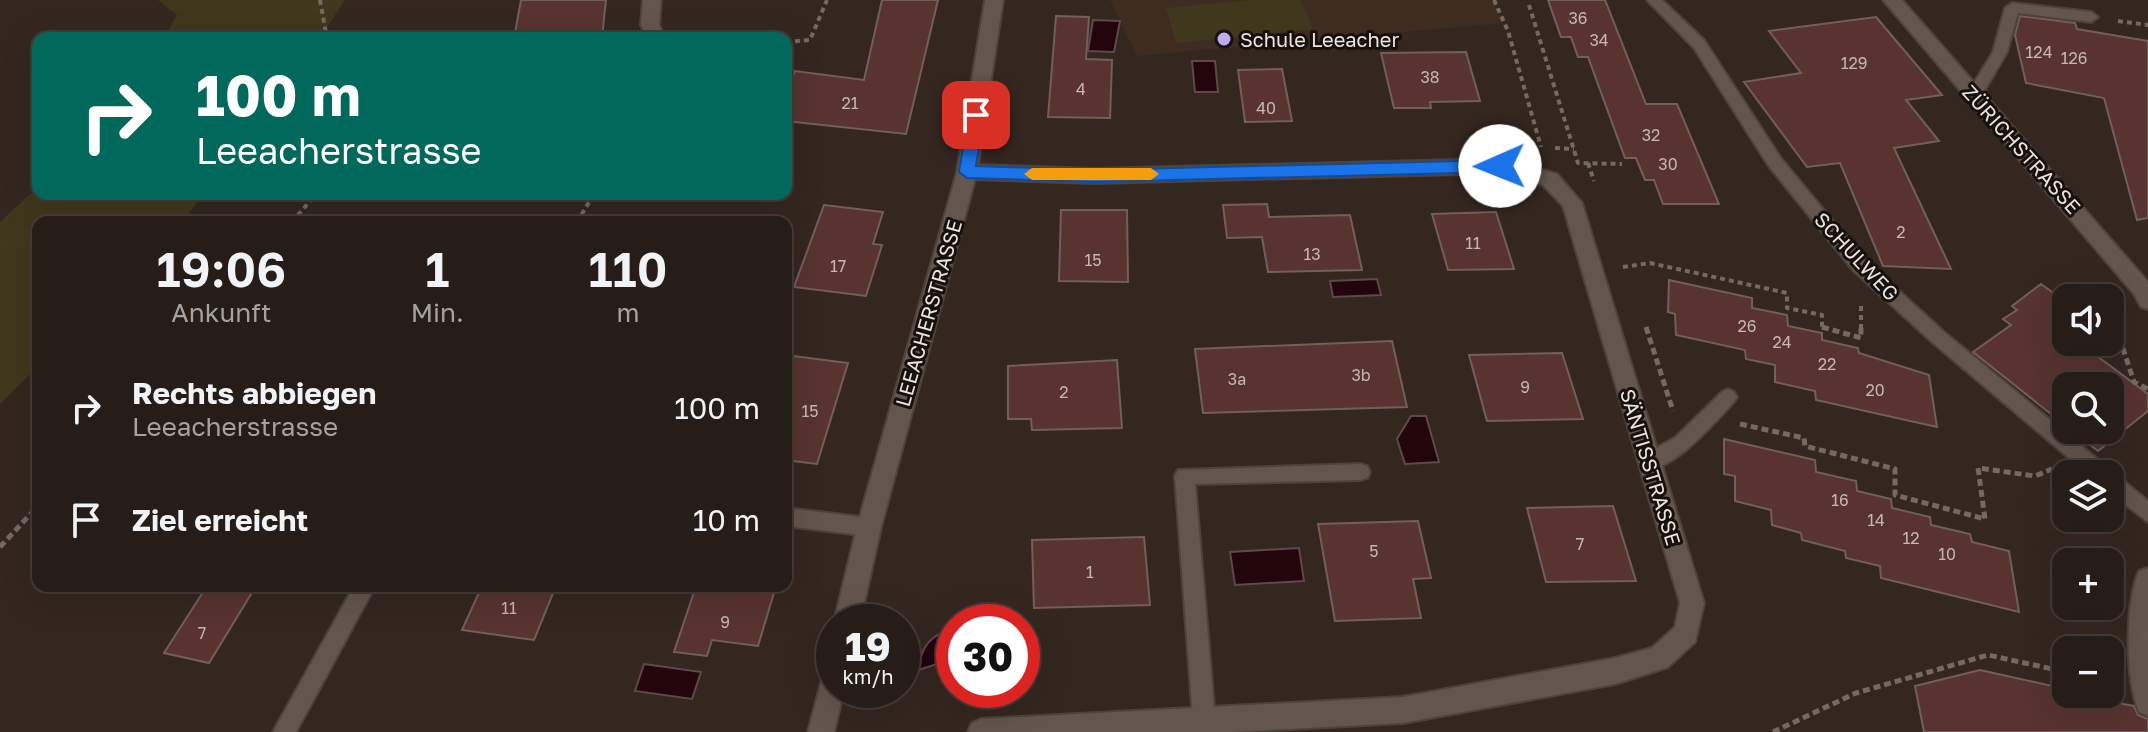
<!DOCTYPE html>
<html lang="de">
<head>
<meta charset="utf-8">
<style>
  :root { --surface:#271d18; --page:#332a25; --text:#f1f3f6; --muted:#a4a2a2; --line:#433b37 }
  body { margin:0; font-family:"Golos Text",sans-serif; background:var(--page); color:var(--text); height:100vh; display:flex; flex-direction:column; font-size:30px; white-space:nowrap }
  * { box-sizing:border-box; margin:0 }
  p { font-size:26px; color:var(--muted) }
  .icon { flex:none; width:44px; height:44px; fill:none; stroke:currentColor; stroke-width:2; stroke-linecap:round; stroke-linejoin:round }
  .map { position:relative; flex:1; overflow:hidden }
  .sheet { position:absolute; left:32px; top:216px; width:760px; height:376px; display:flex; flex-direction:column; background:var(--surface); border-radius:16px; box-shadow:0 8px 32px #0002,0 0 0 2px var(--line) }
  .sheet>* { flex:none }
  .hud { position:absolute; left:32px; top:32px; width:760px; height:168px; border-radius:16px; box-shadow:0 8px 32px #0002,0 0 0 2px var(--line); background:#00695c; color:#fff; overflow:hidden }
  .buttons { position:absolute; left:2052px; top:284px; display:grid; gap:16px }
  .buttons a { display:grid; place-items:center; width:72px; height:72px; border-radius:16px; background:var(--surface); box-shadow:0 8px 32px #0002,0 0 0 2px var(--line); font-size:40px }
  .speed { position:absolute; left:816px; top:604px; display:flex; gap:16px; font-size:40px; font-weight:700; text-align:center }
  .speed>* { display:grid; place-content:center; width:104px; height:104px; border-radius:50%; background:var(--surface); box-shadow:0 8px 32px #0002,0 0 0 2px var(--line); line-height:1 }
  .speed small { font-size:20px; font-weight:400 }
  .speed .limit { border:12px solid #d22; background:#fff; color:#111 }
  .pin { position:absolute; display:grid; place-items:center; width:68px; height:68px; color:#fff; margin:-34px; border-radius:16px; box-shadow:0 4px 12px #0006 }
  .me { position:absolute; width:88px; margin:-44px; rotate:269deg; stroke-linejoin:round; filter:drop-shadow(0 0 6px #0008) }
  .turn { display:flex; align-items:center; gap:28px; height:168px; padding:0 32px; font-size:36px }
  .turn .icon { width:104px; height:104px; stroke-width:2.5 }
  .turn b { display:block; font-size:56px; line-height:68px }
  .eta { display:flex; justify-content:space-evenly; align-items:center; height:136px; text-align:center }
  .eta b { font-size:48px; font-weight:600; line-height:56px }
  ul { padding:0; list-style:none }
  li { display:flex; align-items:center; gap:24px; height:112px; padding:0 32px }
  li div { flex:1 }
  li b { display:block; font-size:30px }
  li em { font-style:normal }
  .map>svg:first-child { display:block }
  .built { fill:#3f2c21 }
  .green { fill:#40381d }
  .water { fill:#23050e; stroke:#5f484c; stroke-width:2 }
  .building { fill:#58332f; stroke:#715f5c; stroke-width:2 }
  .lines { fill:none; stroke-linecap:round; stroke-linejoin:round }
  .service-casing { stroke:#4e433c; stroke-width:4 }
  .minor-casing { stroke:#4e433c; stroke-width:4 }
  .secondary-casing { stroke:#4e433c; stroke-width:4 }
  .path-far1 { stroke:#756963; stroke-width:4; stroke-dasharray:5 4; stroke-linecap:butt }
  .path { stroke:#756963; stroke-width:5; stroke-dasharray:7 4; stroke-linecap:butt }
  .service { fill:#64554d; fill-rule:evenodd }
  .minor { fill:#64554d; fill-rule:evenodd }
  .secondary { fill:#64554d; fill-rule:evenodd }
  .route { fill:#1a73e8; stroke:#114b97; stroke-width:2 }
  .slow { fill:#f59e0b }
  .poi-dot { fill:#c1a8f3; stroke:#17110e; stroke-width:3 }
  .labels { text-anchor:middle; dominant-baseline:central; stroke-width:6; stroke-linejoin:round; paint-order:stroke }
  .number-label { font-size:16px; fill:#c7b7b2 }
  .poi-label { font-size:20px; fill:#ece3de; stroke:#17110e; text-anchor:start }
  .street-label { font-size:20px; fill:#ece3de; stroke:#17110e }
</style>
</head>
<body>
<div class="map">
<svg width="2148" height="732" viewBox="0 0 2148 732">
  <rect width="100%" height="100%" fill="#342720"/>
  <!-- built -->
  <path class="built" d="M1110 0H1492L1503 23 1137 56Z"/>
  <!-- green -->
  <path class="green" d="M158 0H345L320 38H164L177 15Z
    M1253 0H1301L1313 29 1176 43 1166 8Z
    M38 187V194H204L182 222H38V366L0 404V222Z"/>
  <!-- water -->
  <path class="water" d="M1093 20 1120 21 1114 52 1088 51Z
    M1192 61H1215L1218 92H1195Z
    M1377 279 1381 295 1333 297 1330 281Z
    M1411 416H1426L1439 462 1405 464 1397 439Z
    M1299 548 1304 581 1235 585 1230 552Z
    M954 628V666L940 663 918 670C922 644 930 636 954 628Z
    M644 664 701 672 692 699 635 691Z"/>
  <!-- building -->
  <path class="building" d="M521 0H606L602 38H514Z
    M882 0H938L906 134 786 121V76H793L795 71 864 80Z
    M1548 0H1605L1646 104H1677L1719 204H1663L1654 180H1645L1636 158H1625L1588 57H1578L1571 37H1561Z
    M1056 16 1089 17 1086 59 1112 60 1110 118 1048 117Z
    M2020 16 2075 23 2077 29 2148 41V218L2137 220 2104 98 2026 83 2015 35Z
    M1876 17 1942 95 1906 100 1939 141 1894 148 1951 269 1883 266 1840 163 1807 167 1744 82 1801 73 1769 31Z
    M1466 52 1480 101 1430 102 1431 108H1394L1381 53Z
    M1282 69 1292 121 1245 122 1238 70Z
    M1267 204 1269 217 1350 215 1362 270 1268 272 1262 237 1227 238 1223 205Z
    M824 205 883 212 873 244 882 245 866 296 794 287Z
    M1061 210H1127L1128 282 1059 281Z
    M1496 212 1514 269 1448 270 1432 214Z
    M1669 280 1752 298V308L1787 315 1788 326 1822 333V340L1858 348 1859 353 1929 375 1937 427 1816 400 1815 391 1775 382V365L1746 359 1745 350 1676 335 1675 314 1668 312Z
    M2041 284 2066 302V342H2078L2148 394V411L2098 451 2071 430H2110V386H2066V426L1973 352 2011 325 2003 319 2017 310 2012 306Z
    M1392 341 1407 407 1203 413 1195 349Z
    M1562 353 1583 419 1487 421 1469 355Z
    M786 355 848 363 817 464 786 460Z
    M1117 360 1122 428 1032 430 1031 419H1008V366Z
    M1724 439 1815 460 1816 472 1856 481 1857 491 1891 499 1892 508 1930 517 1931 525 1970 534 1972 542 2009 551 2019 612 1881 578 1880 566 1846 558 1845 551 1802 540 1801 533 1772 525 1771 510 1735 501V476L1724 474Z
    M1613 506 1636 581 1546 582 1527 508Z
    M1418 521 1431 578 1413 579 1421 618 1335 621 1318 524Z
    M1144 537 1150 605 1034 608 1032 540Z
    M207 586H256L209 663 164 653Z
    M482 586H556L534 640 462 630Z
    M696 586H776L758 646 712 640 707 656 674 652Z
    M1980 670 2066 689V694L2134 706 2138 715 2148 719V732H1924L1915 686Z"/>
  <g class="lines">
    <defs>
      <path id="service" d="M1647 0H1662L1704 40 1780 157 1865 260 1944 332 2148 501V522L2110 493V474H2088L1932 342 1853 270 1768 165 1694 48Z
        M2012 3 2091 12 2098 17 2091 22 2018 13 2007 52 1979 100H1969L1966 96 1993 52 2005 8Z
        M1728 389 1734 392 1737 397 1734 402C1717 420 1669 477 1642 468L1640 462 1642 456 1676 437 1722 392Z
        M1360 464 1367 466 1370 472 1367 478 1360 480 1195 484 1215 719 1212 727 1204 730 1196 727 1193 719 1175 476 1178 470Z
        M786 508 869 518 876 521 879 527 876 533 869 536 786 526Z
        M354 586H375L296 732H273Z"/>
      <path id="minor" d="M643 0H661L659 25 665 38H647L641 25Z
        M985 0H1003L978 165 1094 169 1500 159 1557 174 1582 203 1704 603 1695 642 1668 667 1659 670 1615 684 1403 723 1232 732H968L972 723 981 719 1403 697 1615 658 1652 648 1675 627 1680 603 1563 206 1543 185 1500 173 1094 183 975 179 881 527 860 622H834L857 527 957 172Z
        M834 664V690H844L834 732H808L825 668Z"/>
      <path id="secondary" d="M1883 0H1902L2148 282V309L2141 307 2134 294Z
        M2148 568V716L2139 712C2125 679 2125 603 2139 571Z"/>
    </defs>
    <!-- service casing -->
    <use href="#service" class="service-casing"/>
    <!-- minor casing -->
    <use href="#minor" class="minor-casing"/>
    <!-- secondary casing -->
    <use href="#secondary" class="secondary-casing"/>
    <!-- path-far1 -->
    <path class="path-far1" d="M320 0 327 38
      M1494 0 1508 31 1541 147
      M1529 5 1578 163 1622 164
      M2118 21 2148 25
      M786 42 810 40 827 0
      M1555 148 1574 149
      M1588 163 1594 181
      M292 222 316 194
      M577 222 594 194
      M1623 267 1650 263 1787 293V308L1822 315V329
      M1861 306V329"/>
    <!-- path -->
    <path class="path" d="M1646 327 1673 411
      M1822 327 1861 338V327
      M2116 327 2134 382 2148 389
      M1740 424 1804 438 1805 446 1895 469V495L1985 519 1978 468 2035 476 2052 469
      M0 547 38 506
      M1773 732 1856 693 1988 655 2066 672"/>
    <!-- service -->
    <use href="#service" class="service"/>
    <!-- minor -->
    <use href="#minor" class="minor"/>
    <!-- secondary -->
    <use href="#secondary" class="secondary"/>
  </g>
  <!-- route -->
  <path class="route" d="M976 109 984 115 976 166 1094 170 1500 160 1508 166 1500 172 1094 182 967 178 959 172 968 115Z"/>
  <!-- slow -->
  <path class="slow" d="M1032 168H1151L1159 174 1151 180H1032L1024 174Z"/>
  <!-- markers -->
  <circle class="poi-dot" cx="1224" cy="39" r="8"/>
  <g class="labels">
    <!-- number labels -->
    <g class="number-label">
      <text x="1578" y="18">36</text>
      <text x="1599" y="40">34</text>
      <text x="2039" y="52">124</text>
      <text x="2074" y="58">126</text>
      <text x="1854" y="63">129</text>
      <text x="1430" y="77">38</text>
      <text x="1081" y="89">4</text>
      <text x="850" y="103">21</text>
      <text x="1266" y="108">40</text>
      <text x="1651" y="135">32</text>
      <text x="1668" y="164">30</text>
      <text x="1901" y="232">2</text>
      <text x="1473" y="243">11</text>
      <text x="1312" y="254">13</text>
      <text x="1093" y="260">15</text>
      <text x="838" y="266">17</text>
      <text x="1747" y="326">26</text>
      <text x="1782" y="342">24</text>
      <text x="1827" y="364">22</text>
      <text x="1361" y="375">3b</text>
      <text x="1237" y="379">3a</text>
      <text x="1525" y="387">9</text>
      <text x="1875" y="390">20</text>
      <text x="1064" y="392">2</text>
      <text x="810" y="411">15</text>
      <text x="1840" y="500">16</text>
      <text x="1876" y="520">14</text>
      <text x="1911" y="538">12</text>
      <text x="1580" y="544">7</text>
      <text x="1374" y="551">5</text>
      <text x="1947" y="554">10</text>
      <text x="1090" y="572">1</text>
      <text x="509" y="608">11</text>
      <text x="725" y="622">9</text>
      <text x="202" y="633">7</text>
    </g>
    <!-- poi labels -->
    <g class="poi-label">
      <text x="1240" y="39">Schule Leeacher</text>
    </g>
    <!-- street labels -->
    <g class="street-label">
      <text transform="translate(2022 149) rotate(48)">ZÜRICHSTRASSE</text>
      <text transform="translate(1857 256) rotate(47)">SCHULWEG</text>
      <text transform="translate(928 313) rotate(-74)">LEEACHERSTRASSE</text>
      <text transform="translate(1651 467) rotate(73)">SÄNTISSTRASSE</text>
    </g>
  </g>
</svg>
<div class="buttons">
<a><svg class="icon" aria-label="sound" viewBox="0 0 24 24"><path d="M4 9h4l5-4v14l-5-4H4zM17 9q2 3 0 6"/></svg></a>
<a><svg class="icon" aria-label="search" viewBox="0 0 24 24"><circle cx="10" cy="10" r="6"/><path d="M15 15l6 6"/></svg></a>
<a><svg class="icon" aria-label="layers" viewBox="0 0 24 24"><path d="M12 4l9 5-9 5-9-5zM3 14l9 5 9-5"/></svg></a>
<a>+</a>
<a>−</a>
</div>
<div class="speed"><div>19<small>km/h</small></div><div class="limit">30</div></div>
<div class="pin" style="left:976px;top:115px;background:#d93025"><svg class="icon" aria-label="arrive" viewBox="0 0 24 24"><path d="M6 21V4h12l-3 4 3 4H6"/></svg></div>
<svg class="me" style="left:1500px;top:166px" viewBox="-20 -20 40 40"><circle r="19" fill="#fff"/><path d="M0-13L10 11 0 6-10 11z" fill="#1a73e8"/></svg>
<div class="hud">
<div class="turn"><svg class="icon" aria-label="right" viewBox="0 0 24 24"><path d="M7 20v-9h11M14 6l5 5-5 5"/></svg><div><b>100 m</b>Leeacherstrasse</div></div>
</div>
<section class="sheet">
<div class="eta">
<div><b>19:06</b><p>Ankunft</p></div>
<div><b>1</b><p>Min.</p></div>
<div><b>110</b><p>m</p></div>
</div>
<ul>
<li><svg class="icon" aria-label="right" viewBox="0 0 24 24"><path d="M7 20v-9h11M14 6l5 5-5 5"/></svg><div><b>Rechts abbiegen</b><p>Leeacherstrasse</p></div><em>100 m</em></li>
<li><svg class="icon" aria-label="arrive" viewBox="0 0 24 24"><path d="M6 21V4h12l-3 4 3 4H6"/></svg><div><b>Ziel erreicht</b></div><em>10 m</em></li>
</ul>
</section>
</div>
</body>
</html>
